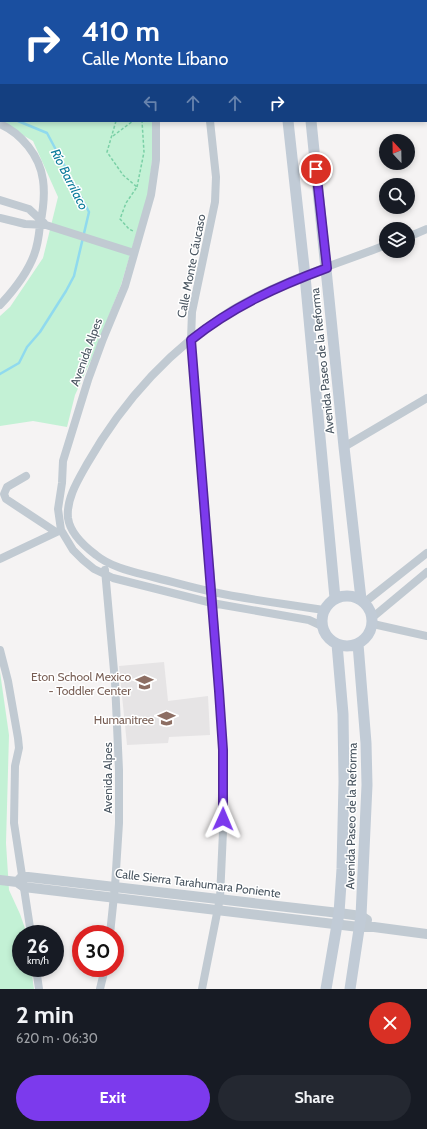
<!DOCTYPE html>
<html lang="en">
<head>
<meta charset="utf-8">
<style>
  :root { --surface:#171b24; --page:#242831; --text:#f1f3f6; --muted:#9ea1a6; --accent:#7c3aed }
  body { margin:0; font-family:Cabin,sans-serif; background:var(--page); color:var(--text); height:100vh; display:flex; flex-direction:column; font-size:15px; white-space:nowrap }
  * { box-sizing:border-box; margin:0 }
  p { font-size:13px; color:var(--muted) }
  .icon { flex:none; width:22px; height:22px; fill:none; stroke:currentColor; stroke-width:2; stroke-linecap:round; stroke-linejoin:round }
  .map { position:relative; height:989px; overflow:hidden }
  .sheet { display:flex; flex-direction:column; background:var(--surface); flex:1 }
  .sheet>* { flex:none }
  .top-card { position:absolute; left:0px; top:0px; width:427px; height:122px; box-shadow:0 2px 6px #0003; background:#1a4fa0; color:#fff; overflow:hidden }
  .needle { width:26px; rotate:338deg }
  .buttons { position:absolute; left:379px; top:134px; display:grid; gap:8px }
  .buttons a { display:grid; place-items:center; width:36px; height:36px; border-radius:50%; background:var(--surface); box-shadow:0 2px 6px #0003; font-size:20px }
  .speed { position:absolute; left:12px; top:925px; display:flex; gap:8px; font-size:20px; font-weight:700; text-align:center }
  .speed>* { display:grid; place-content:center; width:52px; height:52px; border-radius:50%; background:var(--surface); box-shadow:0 2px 6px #0003; line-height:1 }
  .speed small { font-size:10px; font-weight:400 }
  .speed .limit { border:6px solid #d22; background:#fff; color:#111 }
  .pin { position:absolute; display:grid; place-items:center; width:34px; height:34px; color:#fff; margin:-17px; border:2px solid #fff; border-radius:50%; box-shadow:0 1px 4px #0007 }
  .me { position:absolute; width:44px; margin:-22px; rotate:1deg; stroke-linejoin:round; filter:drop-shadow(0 0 3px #0008) }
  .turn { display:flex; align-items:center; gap:14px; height:84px; padding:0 16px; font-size:18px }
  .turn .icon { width:52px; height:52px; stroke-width:2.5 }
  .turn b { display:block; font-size:28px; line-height:34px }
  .lanes { display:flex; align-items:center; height:38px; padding:0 16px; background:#0003; justify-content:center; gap:20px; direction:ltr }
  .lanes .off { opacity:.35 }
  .round { display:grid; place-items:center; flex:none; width:42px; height:42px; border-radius:21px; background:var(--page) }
  .summary { display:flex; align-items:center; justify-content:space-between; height:68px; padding:0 16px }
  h1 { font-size:24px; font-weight:700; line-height:30px }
  .cta { display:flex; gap:8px; margin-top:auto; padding:8px 16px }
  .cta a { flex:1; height:46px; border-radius:24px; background:var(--accent); color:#fff; font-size:16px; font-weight:700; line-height:46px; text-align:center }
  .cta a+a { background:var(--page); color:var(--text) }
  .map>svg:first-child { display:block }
  .education { fill:#e6e4e5 }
  .green { fill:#c3f1d5 }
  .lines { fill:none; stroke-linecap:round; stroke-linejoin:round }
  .stream { stroke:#90daee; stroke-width:2.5 }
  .path { stroke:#7ad0a6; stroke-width:1.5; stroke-dasharray:3 2; stroke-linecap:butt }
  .minor { stroke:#c1cad2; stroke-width:8 }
  .tertiary { stroke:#c1cad2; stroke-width:10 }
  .secondary { stroke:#c1cbd6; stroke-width:11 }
  .route-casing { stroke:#51269a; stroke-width:10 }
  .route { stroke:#7c3aed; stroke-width:7 }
  .labels { text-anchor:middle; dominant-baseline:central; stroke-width:3; stroke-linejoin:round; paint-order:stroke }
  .street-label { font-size:12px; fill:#4a5661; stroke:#fff }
  .education-label { font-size:12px; fill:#785e54; stroke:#fff; text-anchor:end }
  .water-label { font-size:13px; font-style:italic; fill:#0c7c9b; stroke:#fff }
</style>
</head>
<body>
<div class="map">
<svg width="427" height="989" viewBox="0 0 427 989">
  <rect width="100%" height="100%" fill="#f5f3f3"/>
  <!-- education -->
  <path class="education" d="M164 662 168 701 208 696 210 735 169 737 168 743 127 745 119 666Z"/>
  <!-- green -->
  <path class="green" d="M0 0 123 1H1V121H153L155 135 148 195 121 285 92 358 75 395 67 427 33 421 0 426V316L10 307 43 258 58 197 33 141 0 122Z
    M0 672 9 735 6 843 9 890 20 914 27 934H21V968H31L34 989H0Z"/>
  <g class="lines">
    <!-- stream -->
    <path class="stream" d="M0 113 1 114
      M0 374 19 363 27 347 40 332 66 291 74 276 89 212 47 133 18 121"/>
    <!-- path -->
    <path class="path" d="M28 0V1
      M118 0V1
      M116 121 107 152 123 175 137 187 126 203 120 219 129 229 133 231
      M113 136 133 121
      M137 187 144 152 142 121"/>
    <!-- minor -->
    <path class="minor" d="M128 0V1
      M183 0 184 1
      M408 0V1
      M426 81H427
      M426 113 427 118
      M156 121V160L151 195 125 286 103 339 88 380 63 461 62 483 58 509 61 530 73 550 83 560 94 569 113 578 212 603 309 620 322 626
      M0 124C21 133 40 156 43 180 45 194 43 211 40 225 39 235 38 245 34 255 27 274 14 290 0 305
      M0 200 29 209 44 223
      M0 218 25 224 46 225 134 253
      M408 237 427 229
      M344 447 427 398
      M26 476 7 487 4 494 6 499 56 532
      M0 559 59 531
      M105 570 115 682 119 770V823L115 886 110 934
      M365 602 427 553
      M324 610C287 604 250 600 213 592 193 588 173 582 153 577 134 572 112 568 96 555 84 546 70 533 68 518 66 499 78 480 87 464 123 401 171 348 232 310 279 281 335 265 386 245
      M373 617 427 572
      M373 624 427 636
      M0 650 8 681 18 738 19 748 15 766 14 823 31 934
      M36 968 39 989
      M100 989 105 968
      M202 989 220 898 223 831V750L212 592 191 340 192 312 215 202 216 177 210 121"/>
    <!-- tertiary -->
    <path class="tertiary" d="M0 880 17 882 24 887 359 927H374L427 934
      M17 882 22 877H28L339 913 361 916 367 920"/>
    <!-- secondary -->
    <path class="secondary" d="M246 0 247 1
      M272 0 273 1
      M288 121 305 276 335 598
      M311 121 344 447 361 599
      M322 621a25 25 0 1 1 50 0a25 25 0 1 1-50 0Z
      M326 989 339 913 342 869 344 782 343 714 337 644
      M350 989 361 916 367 785 366 743 358 644"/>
  </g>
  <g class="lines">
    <defs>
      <path id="route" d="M223 819V750L219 691 191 340C232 307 278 286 327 268L316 169"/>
    </defs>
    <!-- route casing -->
    <use href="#route" class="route-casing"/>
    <!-- route -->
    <use href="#route" class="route"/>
  </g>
  <!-- icons -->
  <defs>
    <symbol id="school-bare" viewBox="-9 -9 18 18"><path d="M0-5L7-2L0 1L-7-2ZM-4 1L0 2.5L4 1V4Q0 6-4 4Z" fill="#8d6e63" stroke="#fff" stroke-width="2.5" paint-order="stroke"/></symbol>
  </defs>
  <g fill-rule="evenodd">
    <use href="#school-bare" x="132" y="670" width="25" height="25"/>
    <use href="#school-bare" x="154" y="706" width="25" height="25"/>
  </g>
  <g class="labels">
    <!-- street labels -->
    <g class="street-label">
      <text transform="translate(191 266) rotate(-79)">Calle Monte Cáucaso</text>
      <text transform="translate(86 352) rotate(-70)">Avenida Alpes</text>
      <text transform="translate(322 361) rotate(-96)">Avenida Paseo de la Reforma</text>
      <text transform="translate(107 778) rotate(-90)">Avenida Alpes</text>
      <text transform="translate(351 816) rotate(-89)">Avenida Paseo de la Reforma</text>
      <text transform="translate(198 883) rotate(7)">Calle Sierra Tarahumara Poniente</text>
    </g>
    <!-- education labels -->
    <g class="education-label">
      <text x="131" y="676">Eton School Mexico<tspan x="131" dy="14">- Toddler Center</tspan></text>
      <text x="154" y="719">Humanitree</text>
    </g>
    <!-- water labels -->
    <g class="water-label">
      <text transform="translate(70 179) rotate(63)">Río Barrilaco</text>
    </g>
  </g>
</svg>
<div class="buttons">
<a><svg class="needle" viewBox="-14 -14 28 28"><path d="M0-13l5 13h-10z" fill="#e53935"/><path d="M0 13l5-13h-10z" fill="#9ea1a6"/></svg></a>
<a><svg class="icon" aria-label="search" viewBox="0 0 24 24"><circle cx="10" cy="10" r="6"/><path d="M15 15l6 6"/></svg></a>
<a><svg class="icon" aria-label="layers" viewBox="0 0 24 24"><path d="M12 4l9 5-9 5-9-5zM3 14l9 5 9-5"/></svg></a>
</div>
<div class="speed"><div>26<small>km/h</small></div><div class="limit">30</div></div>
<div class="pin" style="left:316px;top:169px;background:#d93025"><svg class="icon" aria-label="arrive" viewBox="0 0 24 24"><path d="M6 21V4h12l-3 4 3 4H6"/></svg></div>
<svg class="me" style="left:223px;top:819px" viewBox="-20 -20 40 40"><path d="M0-17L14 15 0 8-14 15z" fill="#7c3aed" stroke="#fff" stroke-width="4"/></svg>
<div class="top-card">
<div class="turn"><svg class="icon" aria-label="right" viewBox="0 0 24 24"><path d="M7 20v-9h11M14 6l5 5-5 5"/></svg><div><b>410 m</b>Calle Monte Líbano</div></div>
<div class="lanes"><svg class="icon off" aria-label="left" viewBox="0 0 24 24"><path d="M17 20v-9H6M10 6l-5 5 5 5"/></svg><svg class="icon off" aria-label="ahead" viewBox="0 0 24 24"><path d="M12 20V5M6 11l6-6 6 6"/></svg><svg class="icon off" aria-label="ahead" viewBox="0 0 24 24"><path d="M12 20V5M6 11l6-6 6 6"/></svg><svg class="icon" aria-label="right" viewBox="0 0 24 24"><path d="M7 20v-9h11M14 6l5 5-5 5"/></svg></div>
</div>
</div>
<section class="sheet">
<div class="summary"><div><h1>2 min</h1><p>620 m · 06:30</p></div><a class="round" style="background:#d93025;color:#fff"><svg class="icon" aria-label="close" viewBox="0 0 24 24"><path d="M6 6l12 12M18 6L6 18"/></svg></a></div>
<div class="cta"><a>Exit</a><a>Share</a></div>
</section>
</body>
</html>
